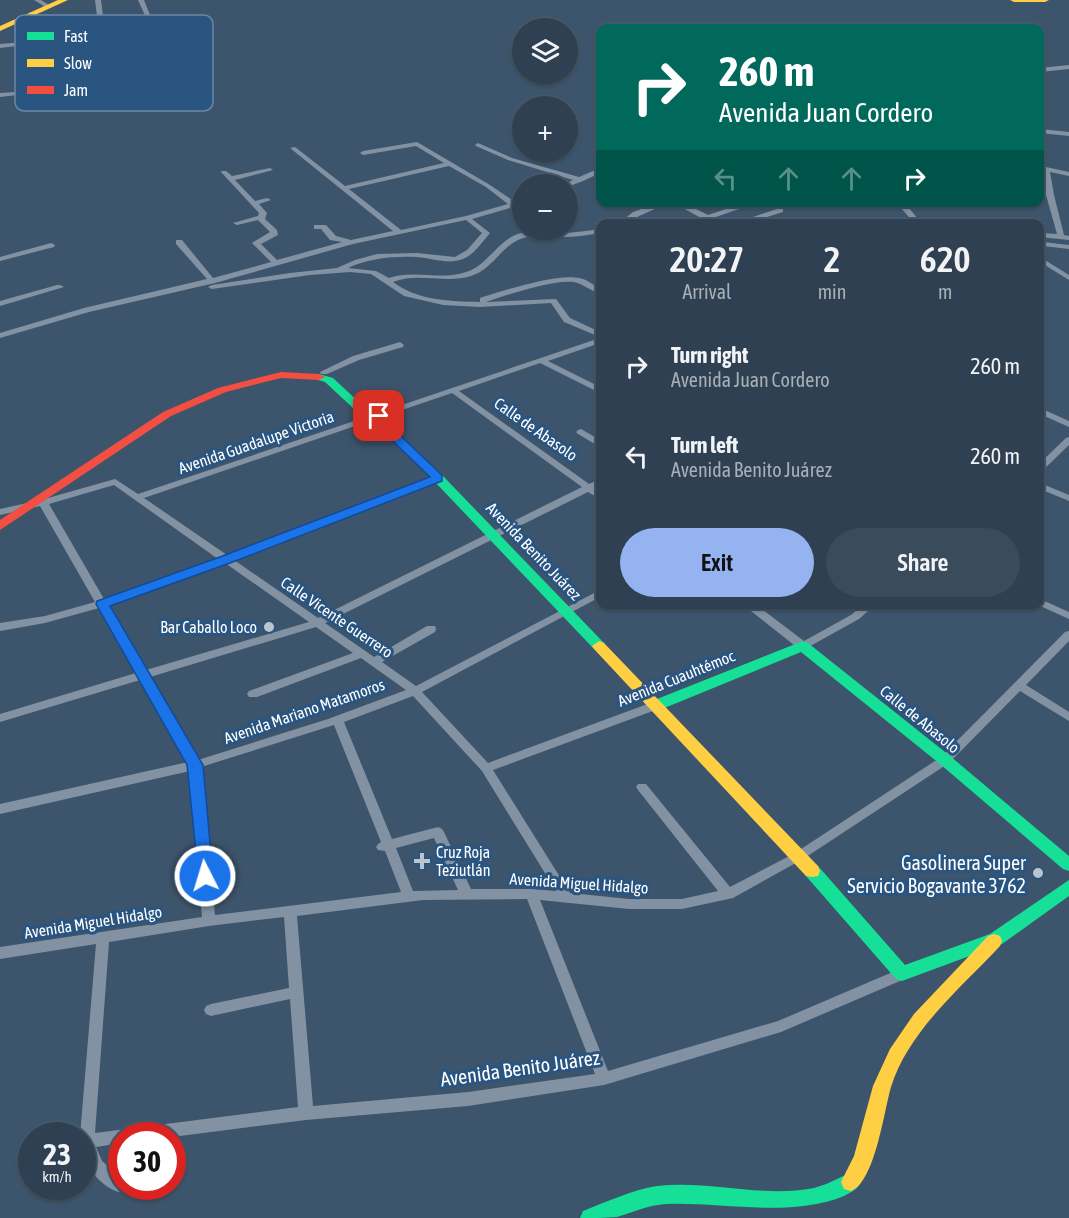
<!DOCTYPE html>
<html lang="en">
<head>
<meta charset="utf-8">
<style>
  :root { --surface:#2e4051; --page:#3a4b5b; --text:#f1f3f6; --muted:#a7afb7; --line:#495968; --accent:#95b2f1 }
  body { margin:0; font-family:"Asap Condensed",sans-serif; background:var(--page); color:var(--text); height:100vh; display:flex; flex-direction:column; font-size:22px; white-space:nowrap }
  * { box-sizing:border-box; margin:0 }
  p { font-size:20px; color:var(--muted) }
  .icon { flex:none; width:33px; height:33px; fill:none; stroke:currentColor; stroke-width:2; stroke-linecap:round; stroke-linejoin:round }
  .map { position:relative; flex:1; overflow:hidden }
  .sheet { position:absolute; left:596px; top:219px; width:448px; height:390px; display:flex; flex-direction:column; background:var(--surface); border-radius:12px; box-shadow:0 2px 4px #0004,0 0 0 2px var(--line) }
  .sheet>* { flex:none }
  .banner { position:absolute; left:596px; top:24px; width:448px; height:183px; border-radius:12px; box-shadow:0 2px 4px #0004,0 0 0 2px var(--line); background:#00695c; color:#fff; overflow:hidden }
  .buttons { position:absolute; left:512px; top:18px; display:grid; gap:12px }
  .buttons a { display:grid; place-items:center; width:66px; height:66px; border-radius:50%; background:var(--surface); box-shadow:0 2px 4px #0004,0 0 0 2px var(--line); font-size:30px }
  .speed { position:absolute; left:18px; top:1122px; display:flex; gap:12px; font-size:30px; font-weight:700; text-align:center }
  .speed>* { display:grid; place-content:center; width:78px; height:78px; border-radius:50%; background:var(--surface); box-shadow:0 2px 4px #0004,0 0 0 2px var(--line); line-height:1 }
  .speed small { font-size:15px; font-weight:400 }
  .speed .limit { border:9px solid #d22; background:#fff; color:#111 }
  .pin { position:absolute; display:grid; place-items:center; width:51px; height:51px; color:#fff; margin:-26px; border-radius:12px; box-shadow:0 3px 9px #0006 }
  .me { position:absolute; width:66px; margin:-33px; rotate:355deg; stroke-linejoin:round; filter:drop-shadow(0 0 4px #0008) }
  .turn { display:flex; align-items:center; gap:21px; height:126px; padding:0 24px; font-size:27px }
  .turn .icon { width:78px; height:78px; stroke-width:2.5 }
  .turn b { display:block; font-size:42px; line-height:51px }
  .lanes { display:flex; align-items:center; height:57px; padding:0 24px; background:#0003; justify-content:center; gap:30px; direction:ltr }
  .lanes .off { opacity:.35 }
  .eta { display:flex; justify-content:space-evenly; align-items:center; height:102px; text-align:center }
  .eta b { font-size:36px; font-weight:600; line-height:42px }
  .action { display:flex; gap:12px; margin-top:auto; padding:12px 24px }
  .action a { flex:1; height:69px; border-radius:36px; background:var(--accent); color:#111; font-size:24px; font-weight:600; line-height:69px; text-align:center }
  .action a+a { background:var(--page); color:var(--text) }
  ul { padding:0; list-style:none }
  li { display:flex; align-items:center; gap:18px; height:90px; padding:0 24px }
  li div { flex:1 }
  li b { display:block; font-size:22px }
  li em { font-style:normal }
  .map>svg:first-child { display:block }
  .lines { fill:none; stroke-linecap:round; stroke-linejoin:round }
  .street { fill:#8292a2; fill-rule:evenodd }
  .fast { fill:#16e098; fill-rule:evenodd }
  .slow { fill:#ffcf43; fill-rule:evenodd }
  .jam { fill:#f24e42; fill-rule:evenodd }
  .route { fill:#1a73e8; stroke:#114b97; stroke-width:1.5 }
  .poi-dot { fill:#bbc4cc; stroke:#295580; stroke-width:2 }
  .labels { text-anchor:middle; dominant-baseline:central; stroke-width:6; stroke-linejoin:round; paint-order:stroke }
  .street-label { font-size:16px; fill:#fff; stroke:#295580 }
  .poi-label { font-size:16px; fill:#fff; stroke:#295580; text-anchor:end }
  .near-poi-label { font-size:20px; fill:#fff; stroke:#295580; text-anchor:end }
  .near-street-label { font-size:20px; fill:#fff; stroke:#295580 }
  .key { fill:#295580; stroke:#6988a6; stroke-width:1.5 }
  .key-label { font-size:16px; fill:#fff }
</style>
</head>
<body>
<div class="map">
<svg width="1069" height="1218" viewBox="0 0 1069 1218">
  <rect width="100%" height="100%" fill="#3d556c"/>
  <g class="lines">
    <!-- street -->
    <path class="street" d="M34 0H41L52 7 47 8Z
      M95 0H101L103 16 101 24 81 34 138 32 140 33V35L79 38 76 36 50 42 0 48V44C33 41 65 39 95 23L97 16Z
      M138 0H144L152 20 164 21 193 20 198 78 175 81 163 73 161 24 148 22ZM188 23 193 75 176 77 168 71 167 25Z
      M25 16 61 22 64 24 61 26 23 19 22 18Z
      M1069 65V69L1040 72V68Z
      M15 92 18 94 17 95 0 97V93Z
      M1040 129 1069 132V136L1040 133Z
      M417 142 490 185 515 202 522 200V204L520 205 522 207V212L513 207 472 219 490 233C482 242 475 254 463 259 448 265 432 258 417 257 394 256 369 258 348 268L376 271 389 278C414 269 441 281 466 272 486 266 495 245 513 236 528 229 543 233 559 233 573 233 586 231 600 229V233C588 235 576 237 563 237 548 238 532 233 518 240 500 249 491 270 471 276 446 284 418 272 393 282 418 301 450 301 480 302V298C502 291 557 273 579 278 586 279 594 285 600 289V294C592 291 583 284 574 282 553 279 507 295 486 302L556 299 570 318 600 332V337L564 322 551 303 480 307 443 305 404 296 371 274 350 272 310 275 212 289 208 287 212 285 290 273 337 268 355 260 377 254 417 253 455 257 467 250 482 233 466 220 353 244 215 283 89 312 0 338V333L84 308 207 279 176 244V240H182L213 278 271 262 252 243 270 232 258 220 237 225 233 223 258 216 259 213 221 172 222 171H226L232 176 270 168 273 170 235 180 255 201 267 198 271 200 259 204 267 213 265 219 277 230 278 235 261 244 277 260 342 242 330 240 321 229H314V225H326L336 236 351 240 393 231 290 148 295 147 345 186 444 163 416 146 363 155 360 153 363 151ZM449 166 486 187 508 204 466 216 401 230 349 189Z
      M478 143 512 158 579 177 600 168V173L583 181 567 187V184H565L573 180 508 160 476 146 475 145Z
      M1046 167 1069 172V176L1050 172 1054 195 1064 235 1069 236V240L1040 237V233L1057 234 1046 195 1043 169Z
      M660 202H671L639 216 627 224H618L633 212Z
      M672 202H682L708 215 747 202H759L713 218 722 224H712Z
      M901 202H909V208L922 224H915L901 208Z
      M780 208H783V212L744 224H732Z
      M1043 242 1069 245V249L1043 246Z
      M51 243 55 245 54 247 0 261V257Z
      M1040 257 1069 275V280L1040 262Z
      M57 285H60L64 287 0 306V301Z
      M600 338V343L548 361 600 387V393L540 363 459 391 589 484 600 479V486L595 488 600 492V499L588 492 325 623 374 657 427 626H435L436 629 435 632 382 662 416 686 600 590V597L422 692 488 763 653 702H661L663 705 661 708 493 770 570 893 629 899H682L718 891 638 790 636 787 638 784H646L730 887 795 853 941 757 1065 632 1069 631V641L1026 685 1069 712V721L1020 691 949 763 803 859 733 898 682 909H629L540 900 608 1071 778 1021 902 968 907 970 909 974 907 978 781 1032 604 1085 468 1106 306 1120 172 1137V1136H122V1143L96 1147 102 1161 122 1178V1186H125L123 1190 118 1192C94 1183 82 1160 82 1136H80L96 944 0 959V947L202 917 190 771 0 814V804L188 762 140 680 0 722V714L136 673 99 608 45 623 0 631V623L45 616 95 602 40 506 0 515V509L41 500 115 479 138 494ZM452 393 582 487 318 618 234 560 441 480 443 478 441 476H435L227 555 144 498ZM114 485 218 559 104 599 49 504ZM225 563 309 622 146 670 108 606ZM316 627 353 653 249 691 247 694 249 697H257L361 658 406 690 328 719 198 760 150 677ZM413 696 482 771 556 891 531 889H471L444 832 442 829 438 827 392 839 344 722ZM334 725 381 842 378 844 376 847 378 850 385 851 401 892 215 915 201 767ZM434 838 458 890 413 891 396 848ZM527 899 595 1074 468 1092 313 1106 297 916 423 900ZM284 917 289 988 211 1004 206 1006 204 1010 206 1014 211 1016 290 999 298 1107 95 1133 109 942 209 926Z
      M400 342 404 345 403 347 359 360 327 374H321L320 372 353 356Z
      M1040 408 1069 421V427L1040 414Z
      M581 429 600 440V447L578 434 576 432 578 430Z
      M1069 437V445L1043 470 1040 471V463L1066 438Z
      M1040 483 1069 495V501L1040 489Z
      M1040 599 1069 612V619L1036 604H1040Z
      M742 604H755L804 641 851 615 864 604H876L859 619 803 650 799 649Z"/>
    <!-- fast -->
    <path class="fast" d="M319 374 333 378 375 417 384 420 442 475 604 643 606 646 604 649H594L434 481 376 424 367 421 325 382 315 379V375Z
      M803 641 808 643 950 756 1069 856V871L1063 869 940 764 801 652 662 709H652L650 705 652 701Z
      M812 865 818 866 905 965 990 934 1069 880V896L1002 944 902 981 896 979 806 876 804 871 806 866Z
      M851 1173 858 1175 861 1182C857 1190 851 1192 844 1196 790 1218 723 1202 666 1204 648 1205 634 1212 617 1217 606 1218 591 1218 580 1218L583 1211C606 1202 632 1190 657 1186 707 1180 758 1197 808 1189 824 1187 837 1178 851 1173Z"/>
    <!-- slow -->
    <path class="slow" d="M58 0H68L0 31V26Z
      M1010 0H1049L1045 2H1014Z
      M599 641 604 643 818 866 820 871 818 876 812 877 806 876 594 649 592 646Z
      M994 934 1000 936 1002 941 1000 946C961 988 909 1030 891 1087 884 1111 875 1182 851 1191L844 1189 841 1182 854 1156 873 1086 890 1049 914 1014 988 936Z"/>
    <!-- jam -->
    <path class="jam" d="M281 372 319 374 325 377 319 380 281 378 226 392 171 416 0 530V520L163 412 218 388Z"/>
  </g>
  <!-- route -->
  <path class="route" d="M379 413 383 414 385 421 442 475V481L230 563 110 606 203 765 213 876 211 881H199L187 765 96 604 97 601 220 557 430 477 375 424 373 416Z"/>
  <!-- markers -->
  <g class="poi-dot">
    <circle cx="269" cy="627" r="6"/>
    <path d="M419 852h6v6h6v6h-6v6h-6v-6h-6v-6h6z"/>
    <circle cx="1038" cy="873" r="6"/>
  </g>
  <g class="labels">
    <!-- street labels -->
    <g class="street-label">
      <text transform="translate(536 429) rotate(35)">Calle de Abasolo</text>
      <text transform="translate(256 442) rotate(-19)">Avenida Guadalupe Victoria</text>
      <text transform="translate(534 551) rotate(46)">Avenida Benito Juárez</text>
      <text transform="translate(337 617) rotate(34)">Calle Vicente Guerrero</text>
      <text transform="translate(676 678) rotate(-22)">Avenida Cuauhtémoc</text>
      <text transform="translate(304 711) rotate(-19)">Avenida Mariano Matamoros</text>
      <text transform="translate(920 719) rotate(39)">Calle de Abasolo</text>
      <text transform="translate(579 883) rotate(4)">Avenida Miguel Hidalgo</text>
      <text transform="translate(93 922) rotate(-9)">Avenida Miguel Hidalgo</text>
    </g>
    <!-- poi labels -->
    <g class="poi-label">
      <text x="257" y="627">Bar Caballo Loco</text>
      <text x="436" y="852" text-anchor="start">Cruz Roja<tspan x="436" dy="18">Teziutlán</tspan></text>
    </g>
    <!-- near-poi labels -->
    <g class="near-poi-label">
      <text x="1026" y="862">Gasolinera Super<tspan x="1026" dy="23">Servicio Bogavante 3762</tspan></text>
    </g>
    <!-- near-street labels -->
    <g class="near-street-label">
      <text transform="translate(520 1068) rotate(-8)">Avenida Benito Juárez</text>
    </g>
  </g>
  <!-- legend -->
  <rect x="15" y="15" width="198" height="96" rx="9" class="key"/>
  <rect x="27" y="32" width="27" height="8" fill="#16e098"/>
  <rect x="27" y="59" width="27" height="8" fill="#ffcf43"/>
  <rect x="27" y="86" width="27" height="8" fill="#f24e42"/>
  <g class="key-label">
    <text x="64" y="42">Fast</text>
    <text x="64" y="69">Slow</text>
    <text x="64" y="96">Jam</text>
  </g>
</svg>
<div class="buttons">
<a><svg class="icon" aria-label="layers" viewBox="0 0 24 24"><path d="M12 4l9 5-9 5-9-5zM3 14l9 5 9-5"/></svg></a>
<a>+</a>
<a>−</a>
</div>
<div class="speed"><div>23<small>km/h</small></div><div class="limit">30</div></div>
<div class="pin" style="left:379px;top:416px;background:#d93025"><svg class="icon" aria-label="arrive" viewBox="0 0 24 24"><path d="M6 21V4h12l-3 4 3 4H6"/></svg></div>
<svg class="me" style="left:205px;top:876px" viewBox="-20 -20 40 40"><circle r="17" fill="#1a73e8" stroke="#fff" stroke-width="3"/><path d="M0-11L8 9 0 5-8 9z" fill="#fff"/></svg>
<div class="banner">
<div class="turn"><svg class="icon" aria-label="right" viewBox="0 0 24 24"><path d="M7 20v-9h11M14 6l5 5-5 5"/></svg><div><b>260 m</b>Avenida Juan Cordero</div></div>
<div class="lanes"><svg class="icon off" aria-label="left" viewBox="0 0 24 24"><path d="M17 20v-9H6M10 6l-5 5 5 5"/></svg><svg class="icon off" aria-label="ahead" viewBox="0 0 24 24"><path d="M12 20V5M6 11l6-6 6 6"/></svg><svg class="icon off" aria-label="ahead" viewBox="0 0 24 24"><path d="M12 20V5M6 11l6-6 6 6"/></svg><svg class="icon" aria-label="right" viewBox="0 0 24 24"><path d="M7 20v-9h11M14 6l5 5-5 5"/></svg></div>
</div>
<section class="sheet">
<div class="eta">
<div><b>20:27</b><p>Arrival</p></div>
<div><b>2</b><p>min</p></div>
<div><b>620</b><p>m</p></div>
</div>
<ul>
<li><svg class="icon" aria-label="right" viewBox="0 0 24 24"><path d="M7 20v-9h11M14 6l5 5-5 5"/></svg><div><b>Turn right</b><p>Avenida Juan Cordero</p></div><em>260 m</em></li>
<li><svg class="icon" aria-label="left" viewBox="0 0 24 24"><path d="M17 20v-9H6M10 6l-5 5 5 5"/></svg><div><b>Turn left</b><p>Avenida Benito Juárez</p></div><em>260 m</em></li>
</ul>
<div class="action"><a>Exit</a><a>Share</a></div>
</section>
</div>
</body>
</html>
